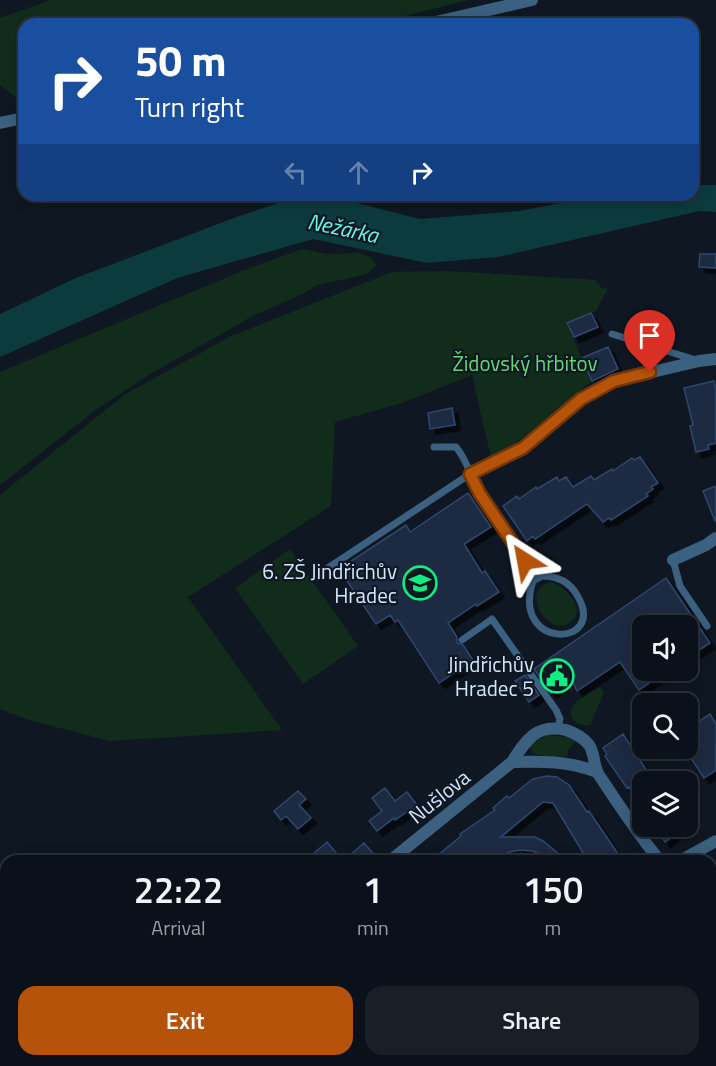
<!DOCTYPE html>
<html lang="en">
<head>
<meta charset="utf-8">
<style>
  :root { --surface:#0b111a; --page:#191f27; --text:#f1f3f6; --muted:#9a9da2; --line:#2b3139; --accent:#b45309 }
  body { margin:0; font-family:"Titillium Web",sans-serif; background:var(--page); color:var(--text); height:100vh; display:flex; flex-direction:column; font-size:22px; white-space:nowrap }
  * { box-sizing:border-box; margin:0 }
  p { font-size:20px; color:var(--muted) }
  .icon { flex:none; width:33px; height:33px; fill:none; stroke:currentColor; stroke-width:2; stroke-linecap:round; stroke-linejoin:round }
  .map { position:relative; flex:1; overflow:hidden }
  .side { position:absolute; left:0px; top:855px; width:717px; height:212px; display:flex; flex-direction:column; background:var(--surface); border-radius:18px 18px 0 0; box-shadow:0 3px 15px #0003,0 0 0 2px var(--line) }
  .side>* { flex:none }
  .guide { position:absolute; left:18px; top:18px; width:681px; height:183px; border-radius:18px; box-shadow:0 3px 15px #0003,0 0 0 2px var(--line); background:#1a4fa0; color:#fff; overflow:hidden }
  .fabs { position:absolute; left:632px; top:615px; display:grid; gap:12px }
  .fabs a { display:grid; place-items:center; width:66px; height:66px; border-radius:12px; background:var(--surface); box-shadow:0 3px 15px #0003,0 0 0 2px var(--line); font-size:30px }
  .pin { position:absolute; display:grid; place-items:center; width:51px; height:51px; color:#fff; margin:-62px -26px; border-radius:50% 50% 50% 0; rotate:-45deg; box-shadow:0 0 6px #0007 }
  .pin .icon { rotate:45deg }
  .me { position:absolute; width:66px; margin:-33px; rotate:326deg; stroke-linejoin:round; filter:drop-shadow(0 0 4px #0008) }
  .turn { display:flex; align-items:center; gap:21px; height:126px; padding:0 18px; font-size:27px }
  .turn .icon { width:78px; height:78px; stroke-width:2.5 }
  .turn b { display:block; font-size:42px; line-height:51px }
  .lanes { display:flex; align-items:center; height:57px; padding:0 18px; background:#0003; justify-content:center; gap:30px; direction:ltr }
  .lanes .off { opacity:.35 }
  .eta { display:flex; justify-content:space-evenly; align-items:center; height:102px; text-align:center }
  .eta b { font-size:36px; font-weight:600; line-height:42px }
  .action { display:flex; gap:12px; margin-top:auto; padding:12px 18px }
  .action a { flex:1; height:69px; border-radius:18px; background:var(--accent); color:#fff; font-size:24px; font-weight:600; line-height:69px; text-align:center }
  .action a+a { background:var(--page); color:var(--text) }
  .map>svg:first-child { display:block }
  .green { fill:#122c1c }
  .water { fill:#0c3b3e }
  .building { fill:#1c2a42; stroke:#2f476d; stroke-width:1.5; filter:url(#shadow) }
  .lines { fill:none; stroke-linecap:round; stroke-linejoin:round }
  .service { stroke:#3c607f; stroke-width:7 }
  .minor { stroke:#3c607f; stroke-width:12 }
  .tertiary { stroke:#3c607f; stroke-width:12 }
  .route-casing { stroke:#753606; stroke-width:15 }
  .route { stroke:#b45309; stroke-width:10 }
  .labels { text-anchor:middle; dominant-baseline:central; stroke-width:4.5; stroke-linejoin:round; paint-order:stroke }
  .park-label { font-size:21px; fill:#62d976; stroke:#0f1722 }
  .poi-label { font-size:21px; fill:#d2e6fd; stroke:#0f1722; text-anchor:end }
  .street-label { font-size:21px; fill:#d2e6fd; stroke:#0f1722 }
  .water-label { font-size:22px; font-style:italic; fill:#66f7e6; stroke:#0f1722 }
</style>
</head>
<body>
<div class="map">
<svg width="716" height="1066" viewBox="0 0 716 1066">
  <defs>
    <filter id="shadow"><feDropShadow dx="5.5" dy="5.5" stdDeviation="0" flood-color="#0009"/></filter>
  </defs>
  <rect width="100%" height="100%" fill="#0f1722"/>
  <!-- green -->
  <path class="green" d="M51 0H469L372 24H24V96L15 97 0 85V18Z
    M302 249 329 254 359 253 371 257 376 265 370 272 364 275 317 285 303 294 255 315 152 373 97 409 0 485V372L242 271Z
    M450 271 596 280 602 289 608 288 596 311 567 324 592 381 492 462 472 375 402 403 335 422 331 506 188 597 282 730 109 741 26 719 0 709V495L124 395 229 337 392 272Z
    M290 549 358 646 303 684 235 588Z
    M551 582C567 587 589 611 568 624 548 636 518 590 551 582Z
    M600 687 604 693 590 725C584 725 575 725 572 718 565 704 591 692 600 687Z
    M548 735 568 737 576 741 569 749 567 757 537 755 531 752 530 747 532 743Z"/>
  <!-- water -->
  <path class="water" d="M693 185H716V212L699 211 498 257 427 263 313 239 177 278 0 357V314L76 278 239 216 303 195H318L341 199 420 219 520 211 602 195H693Z
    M0 959 6 968V1060L60 1061 63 1066H0Z"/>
  <!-- building -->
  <path class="building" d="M700 254H716V268L699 267Z
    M591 313 598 327 574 337 567 323Z
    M608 347 618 369 592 381 582 358Z
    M714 381 716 391V443L708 445 709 449 696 452 690 426 693 425 684 388Z
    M452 408 455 425 430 429 428 413Z
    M640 457 658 483 651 487 653 489 646 494 648 496 611 520 609 518 603 522 587 504 535 539 533 536 527 541 503 506 517 496 519 499 536 487 537 489 557 477 559 481 566 477 573 487 591 476 594 480 612 469 613 471 632 458 634 460Z
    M716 486V521H715L703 491Z
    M468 493 491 527 464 544 482 573 485 571 499 592 477 606 476 604 448 623 457 637V643L463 645 473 660 439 683 398 620 395 622 390 615 376 624 339 569 406 525 410 532Z
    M666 578 710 643 687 658V626H642V670H668L639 690 620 662 577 691 571 679 551 693 534 669Z
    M525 675 539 695 529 702 515 681Z
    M710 714 716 724V770L704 778 687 752V729Z
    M623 734 649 774 647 775 651 782H642V807L629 787 627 788 605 756 607 754 603 748Z
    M547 776 557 777 569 785 587 812 589 811 618 854 616 856 619 861H588L553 803 543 802 501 837H535L543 841 567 861H552L533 851 520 850 509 852 493 861H431L461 836 460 834 495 810 493 808 507 796 509 798 533 779Z
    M385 788 395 801 407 792 418 806 409 813 408 811 395 820 394 818 377 831 369 821 382 811 372 798Z
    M298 791 306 799 299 805 311 818 298 829 286 816 281 820 274 811Z
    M655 826H687L665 842Z
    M327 842 343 861 364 843 380 861H320L314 853Z"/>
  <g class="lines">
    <!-- service -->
    <path class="service" d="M612 334 696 360
      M434 447H456C467 460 471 478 480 492 497 522 517 549 536 578
      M673 560 680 586 707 626
      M328 568 470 474
      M542 576C557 576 569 581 577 595 609 648 510 651 533 581Z
      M462 640 492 619 556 710 560 719 558 728
      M505 861 521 856 537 861"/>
    <!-- minor -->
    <path class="minor" d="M470 474 523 448 581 399 614 381 699 361 716 359
      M673 560 706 545 716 538
      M512 762C542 761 569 761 597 772
      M390 861 512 762C526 740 537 723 566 730 575 733 583 737 589 745 595 753 593 766 599 775 618 804 638 834 660 861
      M680 861 716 841
      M711 1041 716 1044
      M428 1066 431 1060"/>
    <!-- tertiary -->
    <path class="tertiary" d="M427 24 532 0
      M0 123 24 118"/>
  </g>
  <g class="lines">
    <defs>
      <path id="route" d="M525 561 480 494 470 474 523 448 581 399 614 381 650 372"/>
    </defs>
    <!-- route casing -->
    <use href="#route" class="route-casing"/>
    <!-- route -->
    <use href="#route" class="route"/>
  </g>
  <!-- icons -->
  <defs>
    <symbol id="school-ring" viewBox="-11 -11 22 22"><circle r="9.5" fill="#0f1722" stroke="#0cef81" stroke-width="1.5"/><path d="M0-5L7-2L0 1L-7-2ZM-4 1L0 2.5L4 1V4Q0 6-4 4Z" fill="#0cef81"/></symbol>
    <symbol id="civic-ring" viewBox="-11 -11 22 22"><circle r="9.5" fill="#0f1722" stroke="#0cef81" stroke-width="1.5"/><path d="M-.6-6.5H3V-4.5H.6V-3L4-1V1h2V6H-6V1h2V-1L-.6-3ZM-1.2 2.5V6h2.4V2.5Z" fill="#0cef81"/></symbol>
  </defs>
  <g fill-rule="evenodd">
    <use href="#school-ring" x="401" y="564" width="38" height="38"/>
    <use href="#civic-ring" x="538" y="657" width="38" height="38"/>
  </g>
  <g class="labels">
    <!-- park labels -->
    <g class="park-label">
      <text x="525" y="363">Židovský hřbitov</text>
    </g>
    <!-- poi labels -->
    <g class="poi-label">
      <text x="397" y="571">6. ZŠ Jindřichův<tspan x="397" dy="24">Hradec</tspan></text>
      <text x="534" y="664">Jindřichův<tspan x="534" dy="24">Hradec 5</tspan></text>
    </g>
    <!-- street labels -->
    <g class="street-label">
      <text transform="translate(439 796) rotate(-39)">Nušlova</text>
    </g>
    <!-- water labels -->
    <g class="water-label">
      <text transform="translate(343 228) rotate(12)">Nežárka</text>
    </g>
  </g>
</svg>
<div class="fabs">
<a><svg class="icon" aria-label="sound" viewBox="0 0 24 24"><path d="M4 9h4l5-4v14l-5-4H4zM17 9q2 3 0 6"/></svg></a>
<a><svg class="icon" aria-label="search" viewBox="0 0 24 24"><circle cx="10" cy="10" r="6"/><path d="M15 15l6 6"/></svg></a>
<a><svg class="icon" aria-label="layers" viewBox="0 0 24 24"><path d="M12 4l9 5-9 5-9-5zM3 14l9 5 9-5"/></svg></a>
</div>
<div class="pin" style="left:650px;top:372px;background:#d93025"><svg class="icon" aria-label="arrive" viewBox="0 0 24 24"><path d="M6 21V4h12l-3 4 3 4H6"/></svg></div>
<svg class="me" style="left:525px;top:561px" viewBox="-20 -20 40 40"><path d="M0-17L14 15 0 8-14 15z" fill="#b45309" stroke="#fff" stroke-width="4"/></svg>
<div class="guide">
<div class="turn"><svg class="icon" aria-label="right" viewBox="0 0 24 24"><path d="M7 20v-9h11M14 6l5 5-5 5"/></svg><div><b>50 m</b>Turn right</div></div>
<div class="lanes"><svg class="icon off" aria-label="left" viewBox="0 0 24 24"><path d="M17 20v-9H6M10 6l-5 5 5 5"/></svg><svg class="icon off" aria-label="ahead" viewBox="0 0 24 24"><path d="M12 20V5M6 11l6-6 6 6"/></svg><svg class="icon" aria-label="right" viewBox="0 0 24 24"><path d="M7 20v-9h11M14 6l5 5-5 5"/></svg></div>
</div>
<section class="side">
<div class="eta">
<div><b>22:22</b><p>Arrival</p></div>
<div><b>1</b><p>min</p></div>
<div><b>150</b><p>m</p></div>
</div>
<div class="action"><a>Exit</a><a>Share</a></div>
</section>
</div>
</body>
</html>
